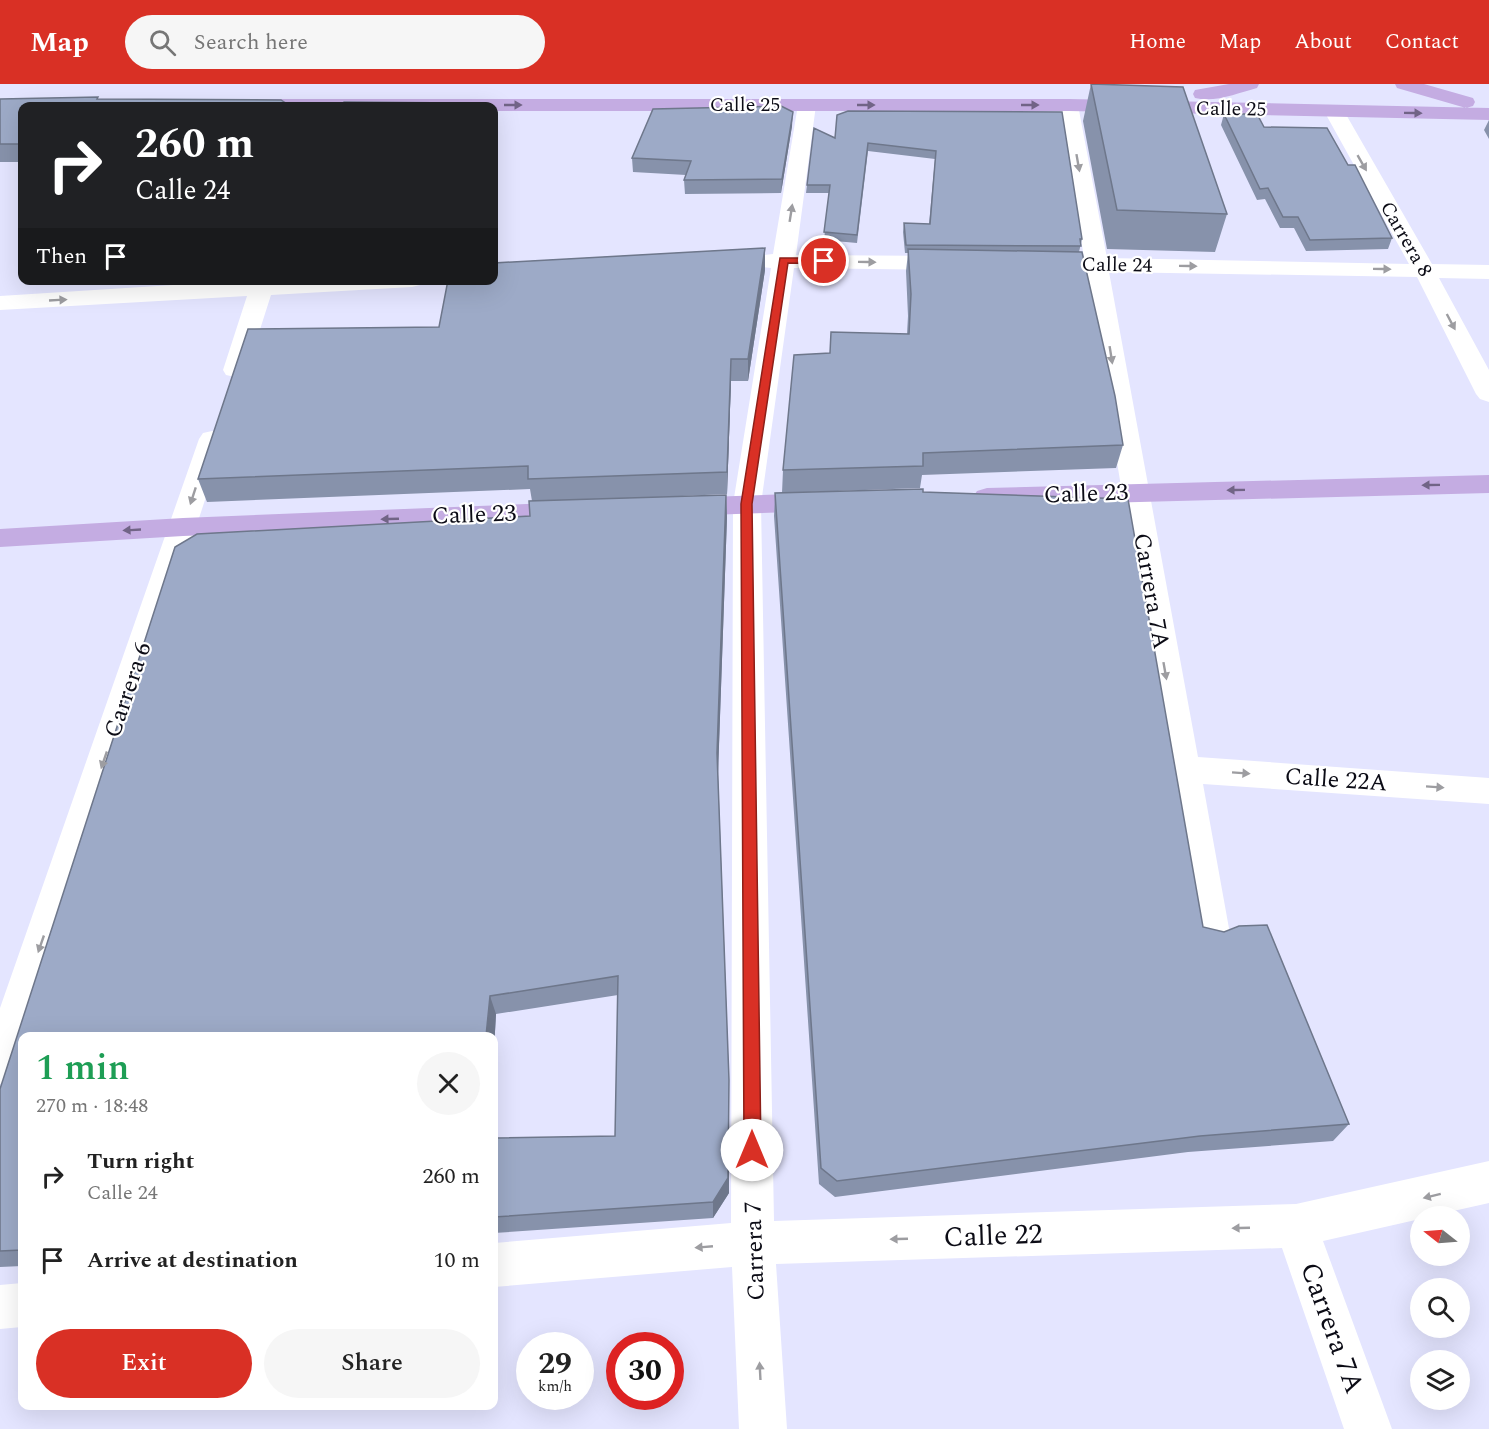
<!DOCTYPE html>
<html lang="en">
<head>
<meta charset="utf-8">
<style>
  :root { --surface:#fff; --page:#f6f6f6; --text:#222; --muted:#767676; --accent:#d93025 }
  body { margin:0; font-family:Spectral,serif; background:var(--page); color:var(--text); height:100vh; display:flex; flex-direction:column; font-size:22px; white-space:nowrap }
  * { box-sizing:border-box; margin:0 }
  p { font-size:20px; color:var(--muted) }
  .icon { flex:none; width:33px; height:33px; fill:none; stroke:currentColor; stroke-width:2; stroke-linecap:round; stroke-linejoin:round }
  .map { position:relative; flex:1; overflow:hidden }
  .drawer { position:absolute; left:18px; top:948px; width:480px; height:378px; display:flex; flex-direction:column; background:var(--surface); border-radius:12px; box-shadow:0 6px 24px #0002 }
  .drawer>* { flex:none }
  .banner { position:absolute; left:18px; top:18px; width:480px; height:183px; border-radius:12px; box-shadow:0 6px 24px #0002; background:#202124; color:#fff; overflow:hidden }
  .needle { width:39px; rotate:287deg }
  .controls { position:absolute; left:1410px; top:1122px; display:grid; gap:12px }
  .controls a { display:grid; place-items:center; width:60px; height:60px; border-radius:50%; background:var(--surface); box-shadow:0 6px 24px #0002; font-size:30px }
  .speed { position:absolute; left:516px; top:1248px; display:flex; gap:12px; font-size:30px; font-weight:700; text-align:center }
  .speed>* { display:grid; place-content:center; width:78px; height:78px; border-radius:50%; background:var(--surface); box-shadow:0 6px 24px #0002; line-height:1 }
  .speed small { font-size:15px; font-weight:400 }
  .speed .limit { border:9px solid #d22; background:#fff; color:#111 }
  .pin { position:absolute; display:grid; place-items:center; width:51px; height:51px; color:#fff; margin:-26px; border:3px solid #fff; border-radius:50%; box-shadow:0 2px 6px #0007 }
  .me { position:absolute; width:66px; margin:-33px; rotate:0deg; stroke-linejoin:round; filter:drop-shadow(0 0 4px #0008) }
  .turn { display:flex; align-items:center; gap:21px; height:126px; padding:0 18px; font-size:27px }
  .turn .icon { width:78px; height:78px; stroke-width:2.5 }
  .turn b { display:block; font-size:42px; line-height:51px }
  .then { display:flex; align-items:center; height:57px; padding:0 18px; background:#0003; gap:12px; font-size:22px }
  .round { display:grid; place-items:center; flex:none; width:63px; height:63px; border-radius:32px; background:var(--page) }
  .overview { display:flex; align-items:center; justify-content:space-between; height:102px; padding:0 18px }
  h1 { font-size:36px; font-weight:600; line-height:45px; color:#1e9e55 }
  .primary-button { display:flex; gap:12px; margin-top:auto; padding:12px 18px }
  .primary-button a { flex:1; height:69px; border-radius:36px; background:var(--accent); color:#fff; font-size:24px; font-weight:600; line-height:69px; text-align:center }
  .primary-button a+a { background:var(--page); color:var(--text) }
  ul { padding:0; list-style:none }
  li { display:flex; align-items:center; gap:18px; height:84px; padding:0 18px }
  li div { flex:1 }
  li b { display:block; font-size:22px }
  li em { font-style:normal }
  header { display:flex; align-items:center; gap:36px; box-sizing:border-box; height:84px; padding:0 30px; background:var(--accent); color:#fff }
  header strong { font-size:28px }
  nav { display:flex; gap:33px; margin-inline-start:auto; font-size:21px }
  .search { width:420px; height:54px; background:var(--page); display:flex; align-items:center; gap:15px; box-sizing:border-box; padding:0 21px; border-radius:33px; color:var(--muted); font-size:22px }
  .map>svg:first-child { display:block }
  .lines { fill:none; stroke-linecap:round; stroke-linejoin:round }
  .minor { fill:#fff; fill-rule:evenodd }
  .major { fill:#c4ace2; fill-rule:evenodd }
  .wall { fill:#8792ab }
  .shaded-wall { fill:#6e778b }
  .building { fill:#9daac7; stroke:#6e778b; stroke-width:1.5 }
  .oneway { fill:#716486 }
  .oneway2 { fill:#9d9da1 }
  .route { fill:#d93025; stroke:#8d1f18; stroke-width:1.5 }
  .labels { text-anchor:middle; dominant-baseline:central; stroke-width:4.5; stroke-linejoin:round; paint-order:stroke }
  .far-street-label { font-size:20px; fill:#0b0b15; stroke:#fff }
  .street-label { font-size:24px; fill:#0b0b15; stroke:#fff }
  .near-street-label { font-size:28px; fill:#0b0b15; stroke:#fff }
</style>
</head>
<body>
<header>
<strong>Map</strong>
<div class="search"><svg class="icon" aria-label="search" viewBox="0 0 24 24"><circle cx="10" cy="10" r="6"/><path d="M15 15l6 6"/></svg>Search here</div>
<nav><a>Home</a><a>Map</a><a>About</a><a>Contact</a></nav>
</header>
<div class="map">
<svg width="1489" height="1345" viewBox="0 0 1489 1345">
  <rect width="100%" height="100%" fill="#e4e5ff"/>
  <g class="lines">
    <!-- minor -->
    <path class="minor" d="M807 15 814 17 816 21 796 171 950 172 958 174 961 179 958 184 950 186 794 184 761 420 774 1137 1296 1120 1489 1077V1119L1431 1132H1420V1135L1323 1157 1392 1345H1344L1282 1164 776 1180 787 1345H739L732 1183 494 1203V1159L731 1139 733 420 771 184 754 182 751 177 754 172 773 170 798 21 800 17Z
      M1069 15 1076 17 1078 21 1107 174 1409 180 1324 27 1327 23H1341L1344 27 1432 180 1489 181V195L1439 194 1489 286V318L1480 315 1476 310 1417 193 1109 188 1198 673 1489 694V720L1203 700 1230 850 1225 861 1212 866 1199 861 1194 850 1086 188 1033 185 1030 180 1033 175 1084 174 1060 21 1062 17Z
      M252 196H423L420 201 412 203 271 211 247 286 244 291 235 293 226 291 223 286 247 212 0 226V212Z
      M212 347 221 349 225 355 29 952H22C22 969 21 979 14 994L0 1000V924L199 355 203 349Z
      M22 1199V1243L0 1245V1201Z"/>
    <!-- major -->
    <path class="major" d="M1229 0H1259L1257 4C1238 9 1215 19 1195 14L1193 10 1195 6Z
      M1395 0H1424L1473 14 1475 18 1473 22 1466 24 1397 4Z
      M245 15H1069L1489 24V36L1069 27H494V22H237L238 17Z
      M1489 391V409L987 422 977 419 973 413 977 407 987 404Z
      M818 409 828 412 832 418 828 424 818 427 681 432 671 429 667 423 671 417 681 414Z
      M576 418 586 421 590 427 586 433 576 436 183 452 0 463V445L183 434Z"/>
  </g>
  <!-- wall -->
  <path class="wall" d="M1091 0 1227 130 1215 168 1107 165 1083 37Z
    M0 15 22 22V78H0Z
    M1062 28 1082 155 1079 168 1123 361 1116 384 922 391 920 404 782 409 783 386 829 269 907 250 908 232 906 187 908 169H905L903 148 904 139 929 140 935 75 868 67 857 159 824 156 829 109H806L807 101 835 54Z
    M1224 30 1264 43 1348 81 1392 154 1388 165 1306 167 1294 144H1280L1265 115 1257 116 1221 41Z
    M1489 36V55L1484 46Z
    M792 42 781 109 685 110 684 96 686 91 633 88 632 74Z
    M765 164V186L748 297H731L727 410 659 413 726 411 727 433 718 688 729 996V1109L713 1134 494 1149V1054L615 1052 618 911 496 930 494 965V952H22V1182L0 1183V1005L175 463 197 450 530 432 529 417H532L530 405 207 418 198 395 248 245 439 243 448 196H494V179Z
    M923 408 1203 843 1349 1040 1333 1057 1188 1068 835 1113 819 1100 774 432 775 409Z"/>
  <!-- shaded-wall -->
  <path class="shaded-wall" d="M793 28 792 42 781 109 782 95Z
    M765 164V186L748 297V275Z
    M731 275V297L727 410V388Z
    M726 411 727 433 718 691 717 669Z
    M490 912 496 930 494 965V952H486Z
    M729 996V1109L713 1134V1118Z"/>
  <!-- building -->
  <path class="building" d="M1091 0 1183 3 1227 130 1117 126Z
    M98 13 97 15 281 16 290 22H22V60H0V15Z
    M344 18 461 19 460 22H342Z
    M781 22 793 28 782 95 684 96 691 77 632 74 653 25Z
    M848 27 1062 28 1082 155H1080L1081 162 906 161 904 139 930 140 936 67 868 59 857 151 824 148 830 101H807L814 44 835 54 837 31Z
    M1224 30H1257L1264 43 1327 44 1348 81H1355L1392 154 1310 156 1298 133H1283L1268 104 1260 105Z
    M765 164 748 275H731L727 388 528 395V382L198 395 248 245 439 243 448 196H494V179Z
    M908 165 1082 168 1115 312 1123 361 923 369V382L783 386 794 271 830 269 831 248 909 250 911 210Z
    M923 405V408L1128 415 1203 843 1224 848 1239 842 1267 841 1349 1040 1200 1052 837 1097 821 1084 775 409Z
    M726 411 717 669 729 996 728 1094 713 1118 494 1133V1054L615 1052 618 892 490 912 486 952H22V1166L0 1167V1005L175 463 197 450 530 432 529 417Z"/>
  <!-- one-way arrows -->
  <defs><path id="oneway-solid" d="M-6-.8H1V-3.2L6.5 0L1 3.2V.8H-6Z" transform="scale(1.5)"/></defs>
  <g class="oneway">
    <use href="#oneway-solid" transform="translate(513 21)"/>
    <use href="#oneway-solid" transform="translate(866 21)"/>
    <use href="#oneway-solid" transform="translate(1030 21)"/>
    <use href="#oneway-solid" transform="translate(1413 29) rotate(1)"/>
    <use href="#oneway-solid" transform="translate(1431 401) rotate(179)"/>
    <use href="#oneway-solid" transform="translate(1236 406) rotate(179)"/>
    <use href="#oneway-solid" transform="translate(390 435) rotate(178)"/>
    <use href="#oneway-solid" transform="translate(132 446) rotate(177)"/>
  </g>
  <g class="oneway2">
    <use href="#oneway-solid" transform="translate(1078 79) rotate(80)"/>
    <use href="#oneway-solid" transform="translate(1362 79) rotate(60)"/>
    <use href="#oneway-solid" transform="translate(791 129) rotate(-81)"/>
    <use href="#oneway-solid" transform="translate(867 178) rotate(1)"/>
    <use href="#oneway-solid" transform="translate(1188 182) rotate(1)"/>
    <use href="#oneway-solid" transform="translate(1382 185) rotate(1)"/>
    <use href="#oneway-solid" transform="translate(58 216) rotate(-3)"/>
    <use href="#oneway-solid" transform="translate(1451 238) rotate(62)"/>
    <use href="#oneway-solid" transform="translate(1111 271) rotate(81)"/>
    <use href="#oneway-solid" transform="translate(193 412) rotate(108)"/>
    <use href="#oneway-solid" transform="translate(1165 587) rotate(80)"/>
    <use href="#oneway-solid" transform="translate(104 676) rotate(109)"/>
    <use href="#oneway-solid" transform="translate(1241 689) rotate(4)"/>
    <use href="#oneway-solid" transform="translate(1435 703) rotate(4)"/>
    <use href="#oneway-solid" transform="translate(41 860) rotate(109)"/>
    <use href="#oneway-solid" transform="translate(1432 1112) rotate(166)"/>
    <use href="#oneway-solid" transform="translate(1241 1144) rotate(178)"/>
    <use href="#oneway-solid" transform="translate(899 1155) rotate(178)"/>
    <use href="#oneway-solid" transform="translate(704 1163) rotate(175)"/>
    <use href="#oneway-solid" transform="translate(760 1287) rotate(-93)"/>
  </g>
  <!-- route -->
  <path class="route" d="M780 174H824L828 177 824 180 788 179 752 420 761 1066 758 1072 752 1074 746 1072 744 1066 741 420Z"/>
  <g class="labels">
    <!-- far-street labels -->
    <g class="far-street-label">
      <text x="745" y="21">Calle 25</text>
      <text transform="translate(1231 25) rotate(1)">Calle 25</text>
      <text transform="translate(1406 155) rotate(60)">Carrera 8</text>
      <text transform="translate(1117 181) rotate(1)">Calle 24</text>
    </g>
    <!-- street labels -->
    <g class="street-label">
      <text transform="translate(1086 410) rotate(-2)">Calle 23</text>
      <text transform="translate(474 431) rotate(-2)">Calle 23</text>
      <text transform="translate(1151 507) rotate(80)">Carrera 7A</text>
      <text transform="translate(128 606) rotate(-71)">Carrera 6</text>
      <text transform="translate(1336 696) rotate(4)">Calle 22A</text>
      <text transform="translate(755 1167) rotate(-92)">Carrera 7</text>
    </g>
    <!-- near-street labels -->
    <g class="near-street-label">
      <text transform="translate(993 1152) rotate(-2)">Calle 22</text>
      <text transform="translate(1332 1244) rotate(70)">Carrera 7A</text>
    </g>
  </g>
</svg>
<div class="controls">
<a><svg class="needle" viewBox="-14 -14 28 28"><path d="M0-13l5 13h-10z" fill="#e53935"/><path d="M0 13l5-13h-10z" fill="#767676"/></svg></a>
<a><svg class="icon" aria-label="search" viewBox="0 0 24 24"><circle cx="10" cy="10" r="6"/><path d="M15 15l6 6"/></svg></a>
<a><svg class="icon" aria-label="layers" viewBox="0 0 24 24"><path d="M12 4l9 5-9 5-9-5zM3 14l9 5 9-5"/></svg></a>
</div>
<div class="speed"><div>29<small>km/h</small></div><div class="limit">30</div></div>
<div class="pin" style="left:824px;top:177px;background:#d93025"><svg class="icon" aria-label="arrive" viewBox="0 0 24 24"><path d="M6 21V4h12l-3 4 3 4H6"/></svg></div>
<svg class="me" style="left:752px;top:1066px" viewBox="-20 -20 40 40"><circle r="19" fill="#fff"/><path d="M0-13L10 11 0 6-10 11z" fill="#d93025"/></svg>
<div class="banner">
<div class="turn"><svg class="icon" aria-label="right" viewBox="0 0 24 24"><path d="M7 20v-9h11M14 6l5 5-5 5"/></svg><div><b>260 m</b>Calle 24</div></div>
<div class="then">Then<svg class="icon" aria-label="arrive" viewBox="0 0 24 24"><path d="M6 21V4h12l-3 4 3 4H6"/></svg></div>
</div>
<section class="drawer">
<div class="overview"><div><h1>1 min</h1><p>270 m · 18:48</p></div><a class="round"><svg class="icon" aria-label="close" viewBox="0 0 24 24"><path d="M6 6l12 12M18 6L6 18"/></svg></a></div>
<ul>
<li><svg class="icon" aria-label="right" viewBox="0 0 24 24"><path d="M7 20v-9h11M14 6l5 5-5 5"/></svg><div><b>Turn right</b><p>Calle 24</p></div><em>260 m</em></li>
<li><svg class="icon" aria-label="arrive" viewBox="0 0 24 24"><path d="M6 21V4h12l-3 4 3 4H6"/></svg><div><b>Arrive at destination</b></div><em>10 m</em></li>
</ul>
<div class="primary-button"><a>Exit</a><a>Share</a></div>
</section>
</div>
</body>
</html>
